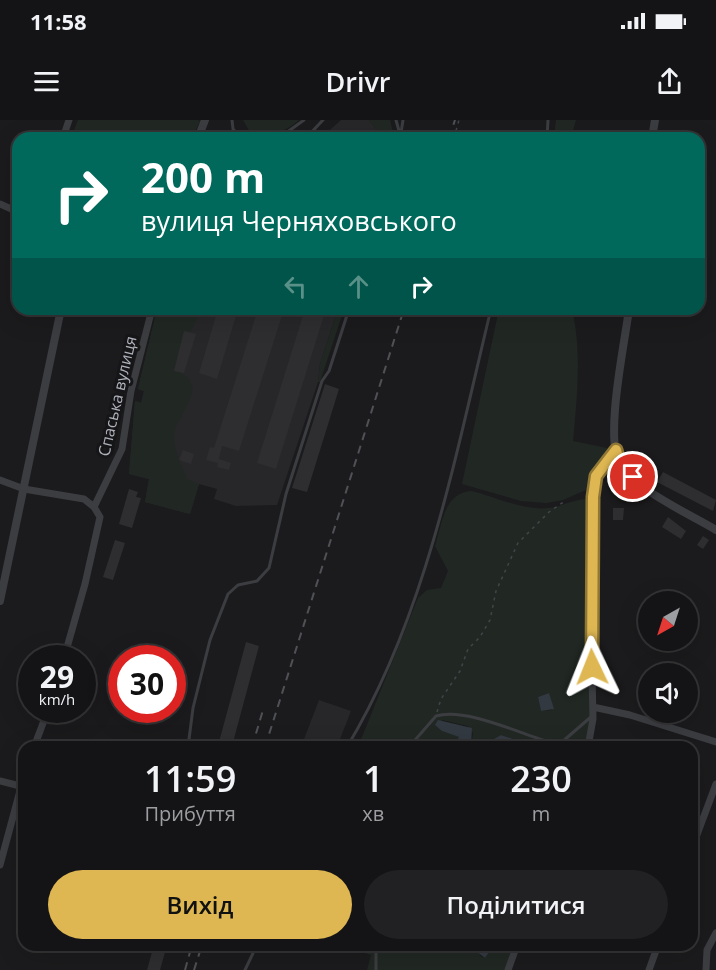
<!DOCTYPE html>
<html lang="uk">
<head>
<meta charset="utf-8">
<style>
  :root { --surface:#141416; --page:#212123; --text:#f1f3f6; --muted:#9d9ea1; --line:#333335; --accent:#deb752 }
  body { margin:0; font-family:"Open Sans",sans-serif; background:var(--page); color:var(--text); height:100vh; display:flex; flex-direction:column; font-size:22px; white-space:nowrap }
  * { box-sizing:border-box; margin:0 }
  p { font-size:20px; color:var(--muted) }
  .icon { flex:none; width:33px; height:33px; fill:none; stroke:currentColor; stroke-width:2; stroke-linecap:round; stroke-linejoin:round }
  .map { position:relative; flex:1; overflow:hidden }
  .details { position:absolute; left:18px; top:621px; width:680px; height:210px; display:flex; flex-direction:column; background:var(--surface); border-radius:18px; box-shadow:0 6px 24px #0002,0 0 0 2px var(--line) }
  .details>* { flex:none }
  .hud { position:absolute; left:12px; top:12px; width:693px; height:183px; border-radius:18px; box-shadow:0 6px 24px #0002,0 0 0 2px var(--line); background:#00695c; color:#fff; overflow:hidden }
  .needle { width:39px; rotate:219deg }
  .fabs { position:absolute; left:638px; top:471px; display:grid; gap:12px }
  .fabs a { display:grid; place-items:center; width:60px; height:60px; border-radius:50%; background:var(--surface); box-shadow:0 6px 24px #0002,0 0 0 2px var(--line); font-size:30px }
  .speed { position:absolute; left:18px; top:525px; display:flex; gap:12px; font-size:30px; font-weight:700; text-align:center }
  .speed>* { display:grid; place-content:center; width:78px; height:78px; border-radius:50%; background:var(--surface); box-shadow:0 6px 24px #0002,0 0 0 2px var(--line); line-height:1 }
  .speed small { font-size:15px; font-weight:400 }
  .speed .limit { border:9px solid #d22; background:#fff; color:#111 }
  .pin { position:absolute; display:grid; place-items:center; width:51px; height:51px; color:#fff; margin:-26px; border:3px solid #fff; border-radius:50%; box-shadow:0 2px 6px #0007 }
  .me { position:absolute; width:66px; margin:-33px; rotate:358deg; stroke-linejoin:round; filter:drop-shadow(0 0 4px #0008) }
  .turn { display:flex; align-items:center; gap:21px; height:126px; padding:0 30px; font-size:27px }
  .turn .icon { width:78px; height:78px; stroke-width:2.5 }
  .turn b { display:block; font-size:42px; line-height:51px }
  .lanes { display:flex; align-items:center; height:57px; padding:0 30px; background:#0003; justify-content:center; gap:30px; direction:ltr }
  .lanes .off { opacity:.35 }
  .eta { display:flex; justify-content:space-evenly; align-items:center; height:102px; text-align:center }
  .eta b { font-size:36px; font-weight:600; line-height:42px }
  .cta { display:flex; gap:12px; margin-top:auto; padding:12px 30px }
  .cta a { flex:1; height:69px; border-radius:36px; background:var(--accent); color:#111; font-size:24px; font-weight:600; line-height:69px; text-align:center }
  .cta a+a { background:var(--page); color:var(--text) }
  .status { display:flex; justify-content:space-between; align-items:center; height:42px; padding:0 30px; background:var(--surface); direction:ltr }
  .status svg { height:16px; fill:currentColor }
  header { display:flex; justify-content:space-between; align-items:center; height:78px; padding:0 30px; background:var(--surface); font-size:27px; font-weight:600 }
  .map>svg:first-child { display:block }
  .built { fill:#27272a }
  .green { fill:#212823; fill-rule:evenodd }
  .water { fill:#323940 }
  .building { fill:#2e2e31 }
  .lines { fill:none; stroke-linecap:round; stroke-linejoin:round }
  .path { stroke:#434448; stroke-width:1.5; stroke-dasharray:3 4.5; stroke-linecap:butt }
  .service { stroke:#3c3d41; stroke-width:3 }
  .minor { stroke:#3c3d41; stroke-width:7 }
  .tertiary { stroke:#3c3d41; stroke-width:8 }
  .rail { stroke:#505156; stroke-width:2; stroke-dasharray:8 6; stroke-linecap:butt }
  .route-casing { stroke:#907735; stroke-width:15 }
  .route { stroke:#deb752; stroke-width:10 }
  .labels { text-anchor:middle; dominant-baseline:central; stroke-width:6; stroke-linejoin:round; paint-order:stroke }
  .street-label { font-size:16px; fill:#afb2bb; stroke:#161618 }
</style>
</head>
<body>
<div class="status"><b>11:58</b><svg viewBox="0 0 49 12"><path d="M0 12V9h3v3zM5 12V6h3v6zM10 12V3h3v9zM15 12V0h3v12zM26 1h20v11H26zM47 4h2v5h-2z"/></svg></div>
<header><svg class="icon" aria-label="menu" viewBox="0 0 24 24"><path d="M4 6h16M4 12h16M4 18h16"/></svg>Drivr<svg class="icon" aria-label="share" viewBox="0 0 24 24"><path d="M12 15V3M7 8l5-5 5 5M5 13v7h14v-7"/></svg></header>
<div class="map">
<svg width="716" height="850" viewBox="0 0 716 850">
  <rect width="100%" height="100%" fill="#1b1b1d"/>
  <!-- built -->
  <path class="built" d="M341 0H369L383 18H321Z
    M157 189H338L320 244 318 262 277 385 236 386 214 379 217 369 199 364 190 394 145 382 149 359 129 354 135 281 141 283 144 271 138 269Z
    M319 580 351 591 337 627H301Z"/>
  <!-- green -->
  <path class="green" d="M78 0H198L200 1 192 18H71Z
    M243 0H299C285 12 268 20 250 12Z
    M369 0H390L394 18H383Z
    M556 0H576L571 18H554Z
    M157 189H202L190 213 184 212 174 250C215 264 175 293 174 317 174 331 182 346 187 359L199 364 190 394 145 382 149 359 129 354 135 281 141 283 144 271 138 269Z
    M338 189H344L320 262H318L320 244Z
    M499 189H572C582 232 577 277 573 321L607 328 605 338 588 369 563 380 546 383 521 381 462 364Z
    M471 371C498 377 521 391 549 388 560 387 582 376 590 380V602L586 627H538L501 615 492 620 490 627H471L473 613 468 606 442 600V611L460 617 456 623 447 627H358L418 478 427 470 441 468 448 451 435 426C442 404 444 373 471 371ZM549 573 552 590 541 591 538 577Z
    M357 825H477L480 836 485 838 494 825H514L505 850H367L371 835 355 830Z"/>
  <!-- water -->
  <path class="water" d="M549 573 554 589 541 591 538 577Z
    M438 600 472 608 471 627H447L456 623 459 617 442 611 435 605Z
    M501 615 538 627H490L492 620Z
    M477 825H494L485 838 477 832Z"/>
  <!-- building -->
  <path class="building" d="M218 189H238L217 259 199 253Z
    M258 189H284L239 331 222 326 218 343 206 340 210 327 214 328Z
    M305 189H326L276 349 257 343Z
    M184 211 196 214 184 253 174 251Z
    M325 264 339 269 307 372 292 368Z
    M183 330 194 334 191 344 179 340Z
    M219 339 231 343 229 350 217 347Z
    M663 352 716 380 713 391 657 362Z
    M129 369 138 372 136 377 141 378 132 408 119 404Z
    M613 388H624L623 400H613Z
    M668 397 686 411 681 419 662 407Z
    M703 416 709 420 703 429 697 425Z
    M115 420 125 423 113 460 103 457Z
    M246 522 259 526 232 626 219 622Z
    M154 825H167L160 850H147Z"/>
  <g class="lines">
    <!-- path -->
    <path class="path" d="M208 14 220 18
      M454 18 459 0
      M437 592 441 579 460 551 468 529 480 517 490 500 496 471 518 423 549 392 565 381"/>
    <!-- service -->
    <path class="service" d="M232 0 233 9 241 18
      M396 0 401 18
      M401 13 403 0
      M279 18 304 0
      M306 18 323 0
      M547 18 548 0
      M188 627 193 588 210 520 228 474 238 465 257 461 269 448 286 374 322 261 329 251 349 189
      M347 627C426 496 455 337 491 189
      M409 627 436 596C467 587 522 615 553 623L562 622 592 596
      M340 825H349
      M370 825 376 832V850
      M245 850 257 825"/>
    <!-- minor -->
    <path class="minor" d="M63 18 69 0
      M0 84 18 92
      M0 360 24 369 84 379 94 387
      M64 538 85 464 100 397 94 387 122 329 131 271 152 189
      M593 587 630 595 716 622
      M34 627 48 590
      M588 627 593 599 591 507 593 377 596 356 616 330
      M0 661 20 666
      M692 728 716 664
      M0 745 24 656
      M508 850 517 825
      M649 850 658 825
      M706 850 707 830 716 813"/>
    <!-- tertiary -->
    <path class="tertiary" d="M198 18 205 0
      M652 18 655 0
      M629 189C625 222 604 318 620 345 635 369 691 395 716 410
      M0 481 61 189"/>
    <!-- rail -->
    <path class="rail" d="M449 18 455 0
      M252 627 263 590
      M265 627 404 189
      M185 850 192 825
      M194 850 202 825"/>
  </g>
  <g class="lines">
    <defs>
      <path id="route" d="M592 547 593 377 596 356 616 330 620 345 633 357"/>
    </defs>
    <!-- route casing -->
    <use href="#route" class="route-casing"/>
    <!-- route -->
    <use href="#route" class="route"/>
  </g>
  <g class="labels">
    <!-- street labels -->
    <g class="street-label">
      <text transform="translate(117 276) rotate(-77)">Спаська вулиця</text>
    </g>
  </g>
</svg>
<div class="fabs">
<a><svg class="needle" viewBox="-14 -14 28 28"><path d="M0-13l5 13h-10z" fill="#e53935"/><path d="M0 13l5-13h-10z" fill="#9d9ea1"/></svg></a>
<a><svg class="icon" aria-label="sound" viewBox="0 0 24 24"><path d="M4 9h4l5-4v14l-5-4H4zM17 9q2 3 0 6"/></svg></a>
</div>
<div class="speed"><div>29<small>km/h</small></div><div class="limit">30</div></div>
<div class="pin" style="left:633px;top:357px;background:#d93025"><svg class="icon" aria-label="arrive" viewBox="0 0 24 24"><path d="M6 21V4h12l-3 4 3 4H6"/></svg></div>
<svg class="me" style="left:592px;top:547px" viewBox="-20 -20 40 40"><path d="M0-17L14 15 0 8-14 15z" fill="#deb752" stroke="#fff" stroke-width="4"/></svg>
<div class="hud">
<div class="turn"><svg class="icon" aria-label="right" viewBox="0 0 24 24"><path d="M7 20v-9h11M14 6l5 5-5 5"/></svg><div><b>200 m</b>вулиця Черняховського</div></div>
<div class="lanes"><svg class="icon off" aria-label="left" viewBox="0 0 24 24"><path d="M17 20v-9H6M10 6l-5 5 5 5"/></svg><svg class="icon off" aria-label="ahead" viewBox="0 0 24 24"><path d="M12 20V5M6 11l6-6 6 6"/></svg><svg class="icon" aria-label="right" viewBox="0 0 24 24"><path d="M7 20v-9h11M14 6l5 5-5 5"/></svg></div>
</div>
<section class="details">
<div class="eta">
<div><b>11:59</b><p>Прибуття</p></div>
<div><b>1</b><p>хв</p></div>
<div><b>230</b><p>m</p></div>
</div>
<div class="cta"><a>Вихід</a><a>Поділитися</a></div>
</section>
</div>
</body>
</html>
